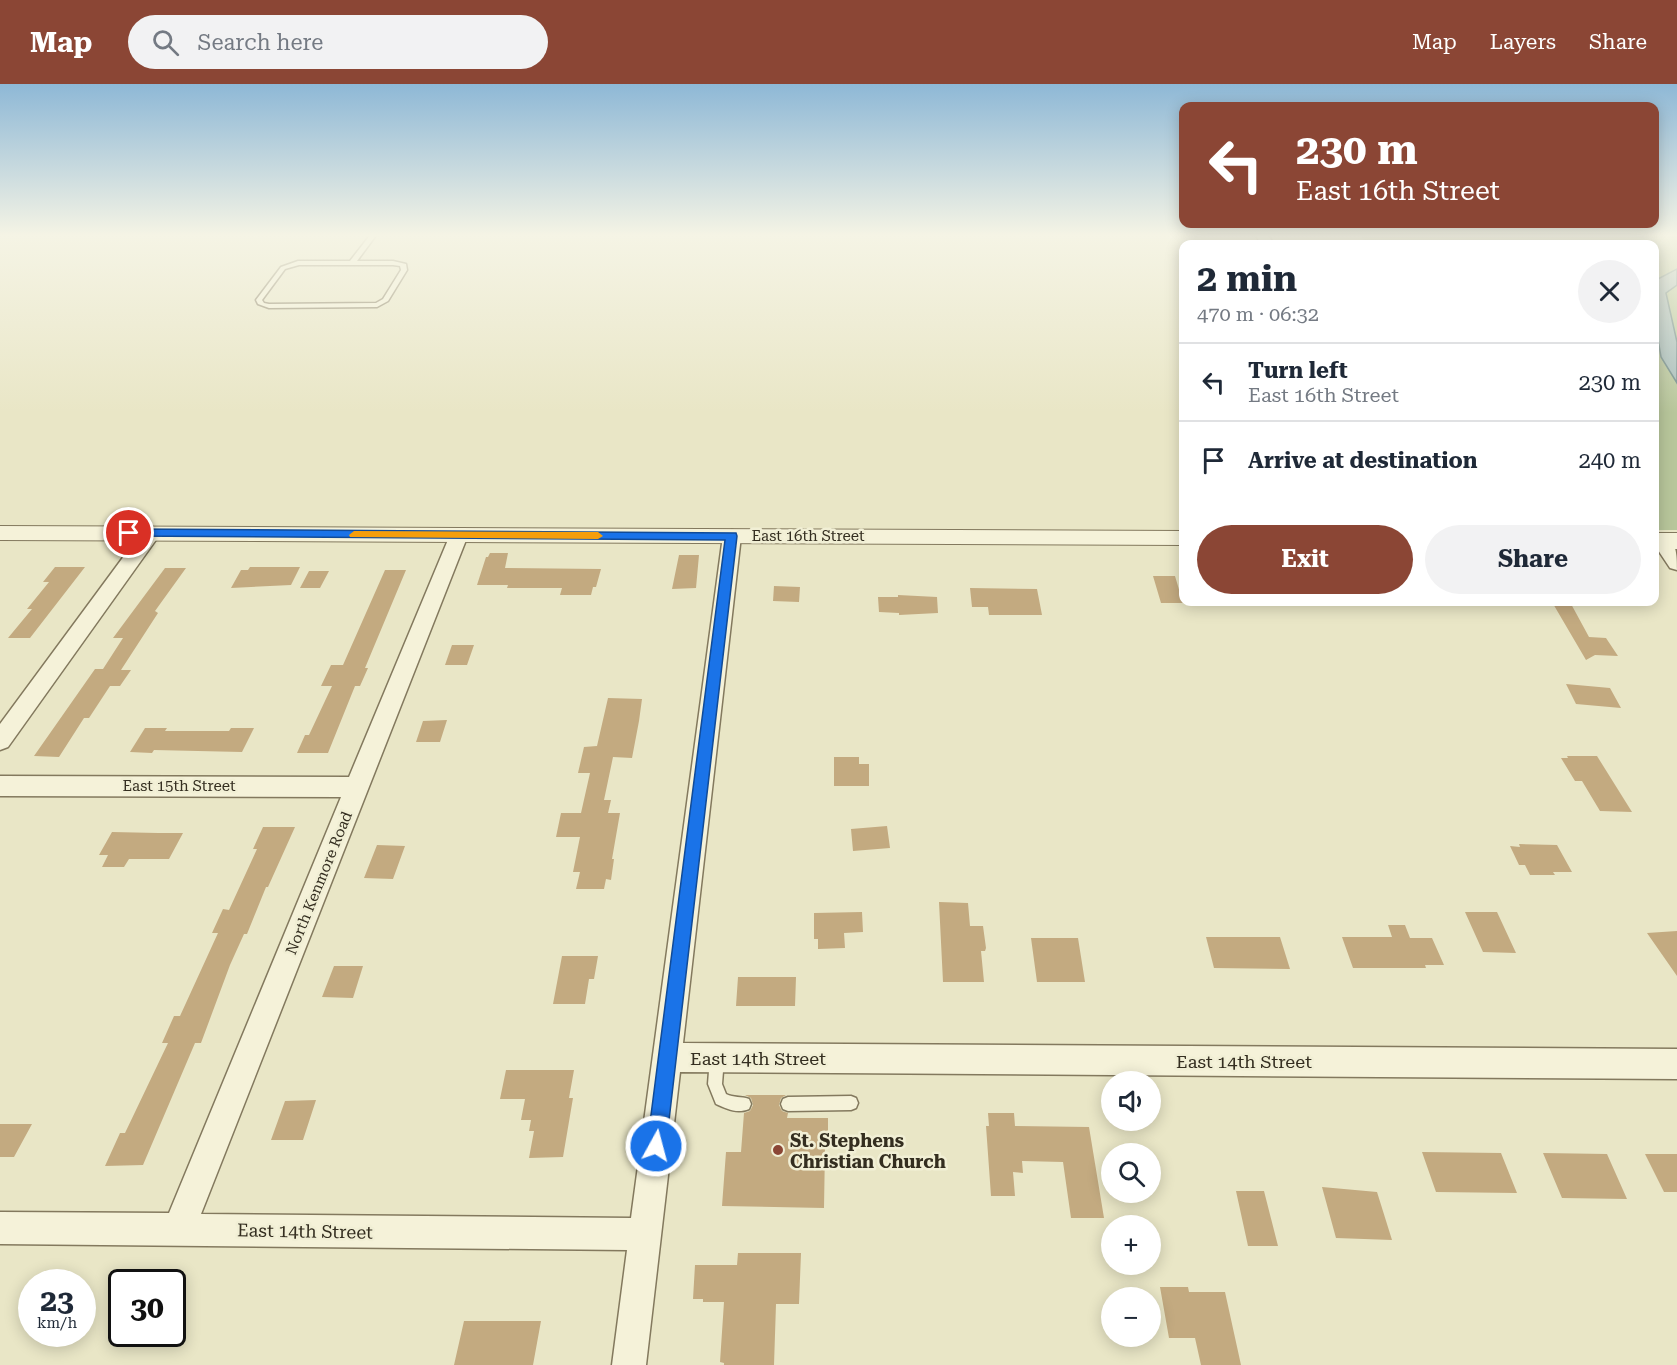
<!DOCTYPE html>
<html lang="en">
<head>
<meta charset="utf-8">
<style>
  :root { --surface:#fff; --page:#f2f2f3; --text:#1f2937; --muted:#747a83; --line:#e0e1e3; --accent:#8b4635 }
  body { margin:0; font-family:"Roboto Serif",serif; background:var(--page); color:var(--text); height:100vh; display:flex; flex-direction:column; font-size:22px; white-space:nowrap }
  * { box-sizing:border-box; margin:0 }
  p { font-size:20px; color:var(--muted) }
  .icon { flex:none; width:33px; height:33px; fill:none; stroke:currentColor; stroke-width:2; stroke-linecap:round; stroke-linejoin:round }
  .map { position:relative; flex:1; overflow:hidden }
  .side { position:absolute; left:1179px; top:156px; width:480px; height:366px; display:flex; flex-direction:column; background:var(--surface); border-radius:12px; box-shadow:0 3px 15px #0003 }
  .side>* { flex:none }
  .hud { position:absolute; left:1179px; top:18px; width:480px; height:126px; border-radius:12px; box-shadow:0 3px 15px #0003; background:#8b4635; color:#fff; overflow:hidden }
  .tools { position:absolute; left:1101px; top:987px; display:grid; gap:12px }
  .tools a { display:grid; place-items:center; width:60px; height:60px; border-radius:50%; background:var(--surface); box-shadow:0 3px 15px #0003; font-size:30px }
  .speed { position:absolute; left:18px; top:1185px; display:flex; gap:12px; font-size:30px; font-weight:700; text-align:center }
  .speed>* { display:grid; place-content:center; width:78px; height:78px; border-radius:50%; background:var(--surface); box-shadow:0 3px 15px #0003; line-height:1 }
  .speed small { font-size:15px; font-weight:400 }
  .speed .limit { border:3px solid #111; border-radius:9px; background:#fff; color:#111 }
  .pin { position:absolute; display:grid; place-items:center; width:51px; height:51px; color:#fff; margin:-26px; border:3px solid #fff; border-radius:50%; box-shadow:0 2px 6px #0007 }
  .me { position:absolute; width:66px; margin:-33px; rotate:7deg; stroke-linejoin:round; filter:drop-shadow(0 0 4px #0008) }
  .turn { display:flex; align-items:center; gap:21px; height:126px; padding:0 18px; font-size:27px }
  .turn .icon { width:78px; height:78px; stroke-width:2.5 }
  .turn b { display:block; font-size:42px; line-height:51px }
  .round { display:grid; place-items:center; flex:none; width:63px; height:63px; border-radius:32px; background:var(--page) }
  .summary { display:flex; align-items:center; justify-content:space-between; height:102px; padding:0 18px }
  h1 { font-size:36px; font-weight:700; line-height:45px }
  .action { display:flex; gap:12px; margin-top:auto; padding:12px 18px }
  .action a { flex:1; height:69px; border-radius:36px; background:var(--accent); color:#fff; font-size:24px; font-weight:700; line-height:69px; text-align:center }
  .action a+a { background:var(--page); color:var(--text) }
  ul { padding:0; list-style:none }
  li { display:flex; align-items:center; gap:18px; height:78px; padding:0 18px; border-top:2px solid var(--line) }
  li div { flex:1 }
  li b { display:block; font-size:22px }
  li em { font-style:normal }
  header { display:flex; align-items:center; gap:36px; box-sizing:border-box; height:84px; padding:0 30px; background:var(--accent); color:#fff }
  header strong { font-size:28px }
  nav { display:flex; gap:33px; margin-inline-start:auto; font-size:21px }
  .search { width:420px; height:54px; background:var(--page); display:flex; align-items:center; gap:15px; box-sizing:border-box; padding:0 21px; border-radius:33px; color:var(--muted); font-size:22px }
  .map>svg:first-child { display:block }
  .green { fill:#b8c69b }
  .water { fill:#a7bdbb; stroke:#6f8b89; stroke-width:1.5 }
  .building { fill:#c3aa80 }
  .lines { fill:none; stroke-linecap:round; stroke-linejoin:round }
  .service-casing { stroke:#83795e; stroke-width:3 }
  .minor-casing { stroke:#83795e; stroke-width:3 }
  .tertiary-casing { stroke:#83795e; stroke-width:2 }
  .service { fill:#f5f2d9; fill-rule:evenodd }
  .minor { fill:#f5f2d9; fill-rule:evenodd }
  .tertiary { fill:#f5f2d9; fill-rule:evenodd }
  .route { fill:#1a73e8; stroke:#114b97; stroke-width:1.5 }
  .slow { fill:#f59e0b }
  .poi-dot { fill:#8b4635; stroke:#f1efd5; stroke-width:2 }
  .labels { text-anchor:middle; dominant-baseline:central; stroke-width:5; stroke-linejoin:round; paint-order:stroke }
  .street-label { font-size:15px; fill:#342e20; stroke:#f1efd5 }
  .near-street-label { font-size:18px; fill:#342e20; stroke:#f1efd5 }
  .near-poi-label { font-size:18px; font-weight:bold; fill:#342e20; stroke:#f1efd5; text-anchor:start }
</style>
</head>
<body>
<header>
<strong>Map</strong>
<div class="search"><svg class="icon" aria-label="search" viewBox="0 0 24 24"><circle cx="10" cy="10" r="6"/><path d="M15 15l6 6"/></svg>Search here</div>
<nav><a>Map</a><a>Layers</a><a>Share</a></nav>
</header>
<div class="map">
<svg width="1677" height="1281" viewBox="0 0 1677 1281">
  <rect width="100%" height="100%" fill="#e9e6c6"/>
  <!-- green -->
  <path class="green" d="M1359 150H1677V446H1655L1654 160H1367Z"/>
  <!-- water -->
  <path class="water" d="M1677 185V201L1666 209 1677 258V299L1661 273 1655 238 1654 197Z"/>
  <!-- building -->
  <path class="building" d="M490 469H508L505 484 601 485 596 503H593L591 511H560L562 504H507L508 501H477L486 473H488Z
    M679 471H699L696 504 672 505Z
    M55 483H85L30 554H8L32 525H27L49 498H43Z
    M250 483H300L291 501 231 504 241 486H248Z
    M165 484H186L155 527 158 529 121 586H131L120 602H110L89 634H84L59 673 34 672 95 585H103L123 554H113Z
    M385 486H406L365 584H368L360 602H355L328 669H297L305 651H309L332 602H321L331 581H343Z
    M309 487H329L320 504H300Z
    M1153 492H1175L1183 519H1161Z
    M774 502 800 503 799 518 773 517Z
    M970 504 1037 505 1042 531H989L988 523H972Z
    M898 511 937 513 938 529 899 531V529L879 528 878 513H898Z
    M1552 518H1570L1589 553 1606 554 1618 572 1595 571 1586 576Z
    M452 561H474L467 581H445Z
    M1566 600 1610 604 1621 624 1576 620Z
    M608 614 642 615 639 637 632 674 613 673 604 716H611L608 729H620L612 775H614L611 796 606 795 604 805H576L580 788H573L580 753H556L561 729H581L590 689H578L584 663 597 662Z
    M447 636 440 658H416L423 637Z
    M145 644H167L165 647H229L231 644H254L242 668 154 666 152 669 130 668Z
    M1567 672H1597L1632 728 1600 727 1582 697H1575L1561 674H1568Z
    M834 673H859V680H869V702H834Z
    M887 742 890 764 853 767 851 745Z
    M263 743H295L268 803H266L247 850H244L230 881 201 959H195L143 1081 105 1082 120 1049H125L168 959H162L174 932H180L218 849H212L223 825 229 826 257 765H253Z
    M112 748 158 749H183L169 775H129L124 783H102L108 771H99Z
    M1519 760 1557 761 1572 788H1553L1555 791H1530L1525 781H1519L1510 762 1520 763Z
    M377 761 405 762 393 795 364 794Z
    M939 818 968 819 970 842H983L986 864 985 867H981L984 898H943Z
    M862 828 863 848 844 849 845 864 818 865V855H814V829Z
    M1465 828H1497L1516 869 1483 868Z
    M1388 841H1405L1410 854H1432L1444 881H1425L1426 884H1353L1342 853H1392Z
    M1677 847V892L1647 849Z
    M1206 853H1280L1290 885 1214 884Z
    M1031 854H1078L1085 898H1037Z
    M562 872H598L594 895H589L585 920H553Z
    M334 882H363L353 914 322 913Z
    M738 893H796L795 922H736Z
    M506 986H574L569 1014H573L563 1073 529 1074 534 1047H529L531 1036H521L525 1015H500Z
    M745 1011H786L781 1014 779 1021 782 1027 788 1029 787 1034H828V1064H825L824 1124 722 1122 726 1068H741L744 1029 750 1027 753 1021 751 1014Z
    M316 1016 303 1056H271L285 1017Z
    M988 1029H1014L1015 1042 1089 1043 1104 1134H1071L1063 1078 1022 1077 1023 1089 1013 1088 1015 1112H991L986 1042H989Z
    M0 1040H32L14 1073H0Z
    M1422 1068 1501 1069 1517 1109 1436 1108Z
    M1543 1069 1607 1070 1627 1115 1562 1114Z
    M1645 1070H1677V1108H1664Z
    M1322 1103 1377 1108 1392 1156 1336 1154Z
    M1236 1107H1264L1278 1162H1248Z
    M738 1169H801L799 1220H776L774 1281H724V1279L720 1278 724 1218H703V1215H693L695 1181H737Z
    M1160 1203H1188L1189 1208H1225L1241 1281H1201L1195 1254H1169Z
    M464 1237H541L533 1281H454Z"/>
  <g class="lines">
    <defs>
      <path id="service" d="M371 150H377L357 177H393L406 180 407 186 388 217 377 223 269 224 258 220 256 216 281 183 298 177H350ZM299 181H393L400 182 401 186 383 215 376 219 269 220 264 219 262 216 285 185Z
        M717 967 722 969 724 974 722 1000 726 1010C734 1014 741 1012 749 1015L751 1020 749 1025C737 1030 727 1025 716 1020L708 1000 710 974 712 969Z
        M851 1012 856 1014 858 1019 856 1024 851 1026 788 1027 783 1025 781 1020 783 1015 788 1013Z"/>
      <path id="minor" d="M1255 150H1267L1274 160H1261Z
        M151 443 158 445 160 449 158 453 8 663 0 666V640L144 445Z
        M459 445 466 447 468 451 201 1130 631 1134 723 452 725 448 732 446 739 448 741 452 683 959 1677 965V995L680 988 646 1281H612L627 1166 0 1160V1128L169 1129 341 713 0 712V692L349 693 450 451 452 447Z
        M1662 451C1677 455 1677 471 1677 486L1670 484 1654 460 1655 453Z"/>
      <path id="tertiary" d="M0 442 1184 447V461L0 456Z
        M1654 449H1677V465H1654Z"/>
    </defs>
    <!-- service casing -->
    <use href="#service" class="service-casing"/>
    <!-- minor casing -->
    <use href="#minor" class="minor-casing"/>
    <!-- tertiary casing -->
    <use href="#tertiary" class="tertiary-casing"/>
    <!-- service -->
    <use href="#service" class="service"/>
    <!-- minor -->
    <use href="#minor" class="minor"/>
    <!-- tertiary -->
    <use href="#tertiary" class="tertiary"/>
  </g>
  <!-- sky -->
  <linearGradient id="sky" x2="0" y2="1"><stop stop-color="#8eb8d6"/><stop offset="0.46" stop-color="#f5f4e5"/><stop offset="1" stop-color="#f5f4e5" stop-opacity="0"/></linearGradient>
  <rect width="1677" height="329" fill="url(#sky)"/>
  <!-- route -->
  <path class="route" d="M129 445 736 449 737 452 666 1062 663 1068 656 1071 650 1068 647 1062 725 456 125 452 123 449Z"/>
  <!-- slow -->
  <path class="slow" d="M354 447 598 448 603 452 598 455 350 453 349 451Z"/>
  <!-- markers -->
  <circle class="poi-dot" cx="778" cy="1066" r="6"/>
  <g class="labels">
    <!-- street labels -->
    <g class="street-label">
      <text x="808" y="452">East 16th Street</text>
      <text x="179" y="702">East 15th Street</text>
      <text transform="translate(319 799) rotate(-68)">North Kenmore Road</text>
    </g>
    <!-- near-street labels -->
    <g class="near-street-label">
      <text x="758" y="974">East 14th Street</text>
      <text x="1244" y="977">East 14th Street</text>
      <text transform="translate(305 1147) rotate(1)">East 14th Street</text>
    </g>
    <!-- near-poi labels -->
    <g class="near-poi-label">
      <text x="790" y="1056">St. Stephens<tspan x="790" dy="21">Christian Church</tspan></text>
    </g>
  </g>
</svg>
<div class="tools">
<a><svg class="icon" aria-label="sound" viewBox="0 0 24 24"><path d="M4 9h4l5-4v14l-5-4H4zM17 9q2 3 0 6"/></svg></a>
<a><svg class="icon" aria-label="search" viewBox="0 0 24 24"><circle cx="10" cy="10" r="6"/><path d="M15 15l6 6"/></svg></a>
<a>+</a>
<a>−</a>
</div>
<div class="speed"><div>23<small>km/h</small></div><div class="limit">30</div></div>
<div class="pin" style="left:129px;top:449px;background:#d93025"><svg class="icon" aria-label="arrive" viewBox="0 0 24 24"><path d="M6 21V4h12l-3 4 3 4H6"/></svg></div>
<svg class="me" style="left:656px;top:1062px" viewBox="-20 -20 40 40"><circle r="17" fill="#1a73e8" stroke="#fff" stroke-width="3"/><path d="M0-11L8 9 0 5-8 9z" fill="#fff"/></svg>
<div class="hud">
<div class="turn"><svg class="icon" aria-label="left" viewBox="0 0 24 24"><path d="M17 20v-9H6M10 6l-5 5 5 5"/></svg><div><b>230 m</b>East 16th Street</div></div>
</div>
<section class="side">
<div class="summary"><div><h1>2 min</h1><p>470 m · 06:32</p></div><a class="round"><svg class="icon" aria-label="close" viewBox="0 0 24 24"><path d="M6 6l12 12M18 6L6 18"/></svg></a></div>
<ul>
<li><svg class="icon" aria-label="left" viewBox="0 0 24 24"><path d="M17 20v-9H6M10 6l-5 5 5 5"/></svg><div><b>Turn left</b><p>East 16th Street</p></div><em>230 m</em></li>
<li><svg class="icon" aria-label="arrive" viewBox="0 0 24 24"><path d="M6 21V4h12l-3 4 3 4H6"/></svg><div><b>Arrive at destination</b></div><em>240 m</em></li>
</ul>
<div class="action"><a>Exit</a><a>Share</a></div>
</section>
</div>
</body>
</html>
